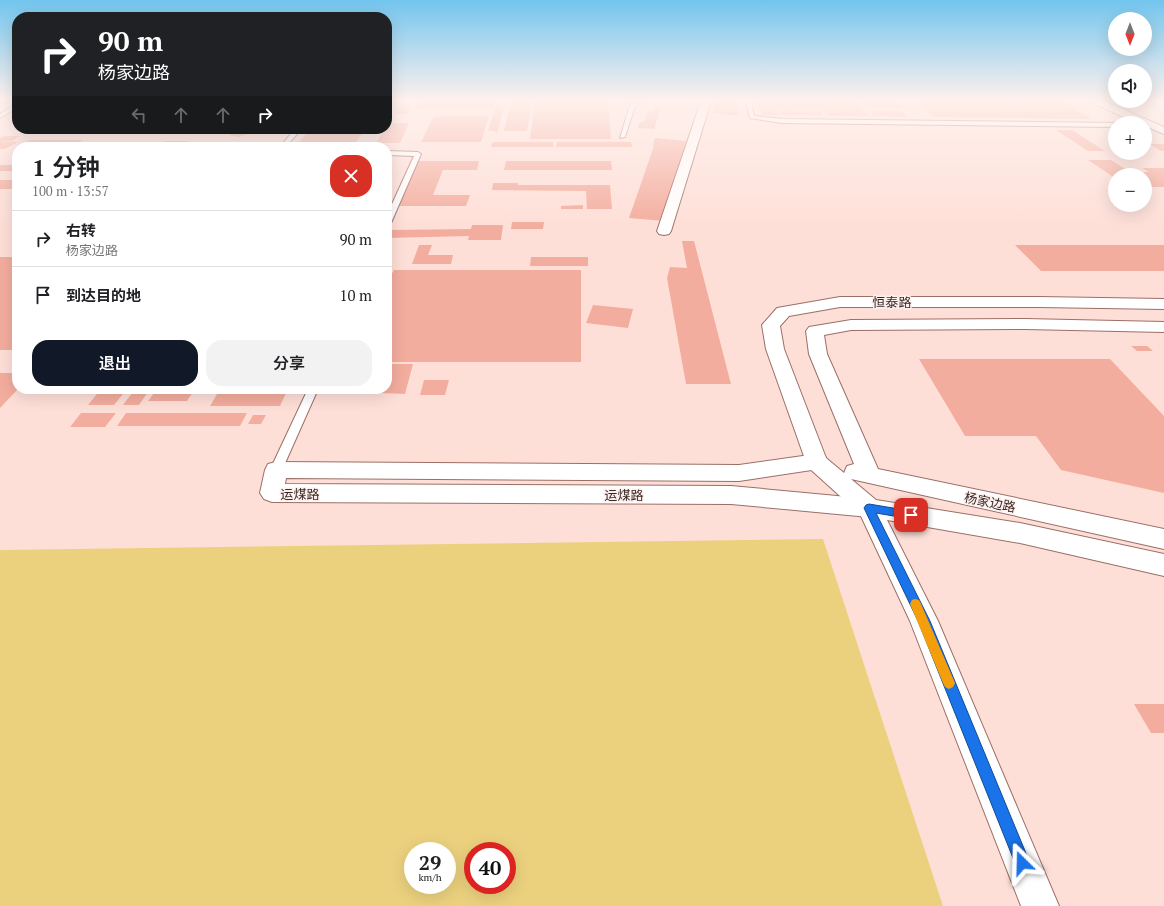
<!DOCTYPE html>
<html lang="zh">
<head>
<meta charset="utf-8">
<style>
  :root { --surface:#fff; --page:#f2f2f2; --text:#202124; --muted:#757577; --line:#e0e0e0; --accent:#111827 }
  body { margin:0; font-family:"PT Serif","Noto Sans SC",serif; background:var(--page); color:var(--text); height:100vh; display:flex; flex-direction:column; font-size:15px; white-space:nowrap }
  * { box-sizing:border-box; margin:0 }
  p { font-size:13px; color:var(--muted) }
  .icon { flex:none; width:22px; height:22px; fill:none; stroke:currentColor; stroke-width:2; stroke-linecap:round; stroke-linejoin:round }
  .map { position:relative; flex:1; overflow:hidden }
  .drawer { position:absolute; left:12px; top:142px; width:380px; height:252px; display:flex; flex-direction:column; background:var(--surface); border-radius:16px; box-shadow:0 4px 16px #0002 }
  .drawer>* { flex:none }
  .top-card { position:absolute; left:12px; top:12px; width:380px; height:122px; border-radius:16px; box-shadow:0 4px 16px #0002; background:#202124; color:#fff; overflow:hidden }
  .needle { width:26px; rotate:180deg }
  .controls { position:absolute; left:1108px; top:12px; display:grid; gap:8px }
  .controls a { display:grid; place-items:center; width:44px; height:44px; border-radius:50%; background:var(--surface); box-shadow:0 4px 16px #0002; font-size:20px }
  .speed { position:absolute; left:404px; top:842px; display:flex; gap:8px; font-size:20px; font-weight:700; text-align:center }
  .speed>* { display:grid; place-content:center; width:52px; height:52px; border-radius:50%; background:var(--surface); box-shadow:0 4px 16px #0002; line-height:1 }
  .speed small { font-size:10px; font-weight:400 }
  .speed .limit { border:6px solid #d22; background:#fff; color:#111 }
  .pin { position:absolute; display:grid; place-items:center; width:34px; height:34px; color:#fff; margin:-17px; border-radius:8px; box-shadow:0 2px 6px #0006 }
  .me { position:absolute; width:44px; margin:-22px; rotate:338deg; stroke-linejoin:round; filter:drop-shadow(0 0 3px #0008) }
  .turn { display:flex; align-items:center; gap:14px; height:84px; padding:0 20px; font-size:18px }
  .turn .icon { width:52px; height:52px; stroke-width:2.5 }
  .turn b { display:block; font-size:28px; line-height:34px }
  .lanes { display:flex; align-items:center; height:38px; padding:0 20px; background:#0003; justify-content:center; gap:20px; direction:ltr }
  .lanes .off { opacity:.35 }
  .round { display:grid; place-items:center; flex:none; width:42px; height:42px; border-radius:16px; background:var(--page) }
  .summary { display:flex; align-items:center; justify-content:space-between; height:68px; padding:0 20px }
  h1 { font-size:24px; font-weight:600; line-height:30px }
  .primary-button { display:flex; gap:8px; margin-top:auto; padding:8px 20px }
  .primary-button a { flex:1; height:46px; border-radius:16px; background:var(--accent); color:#fff; font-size:16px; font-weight:600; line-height:46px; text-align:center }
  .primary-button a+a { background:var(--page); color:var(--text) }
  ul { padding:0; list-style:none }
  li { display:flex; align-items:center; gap:12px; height:56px; padding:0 20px; border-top:1px solid var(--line) }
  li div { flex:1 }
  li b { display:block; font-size:15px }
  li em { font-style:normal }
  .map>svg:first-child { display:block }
  .green { fill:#ebd17e; fill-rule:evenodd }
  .building { fill:#f3ad9e }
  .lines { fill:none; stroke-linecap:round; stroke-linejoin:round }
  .service-casing { stroke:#9b6f65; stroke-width:2 }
  .minor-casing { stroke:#9b6f65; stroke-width:2 }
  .tertiary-casing { stroke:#9b6f65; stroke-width:2 }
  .service { fill:#fff; fill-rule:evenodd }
  .minor { fill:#fff; fill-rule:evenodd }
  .tertiary { fill:#fff; fill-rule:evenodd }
  .route { fill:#1a73e8; stroke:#114b97 }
  .slow { fill:#f59e0b }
  .labels { text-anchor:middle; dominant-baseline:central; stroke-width:3; stroke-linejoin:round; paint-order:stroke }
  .street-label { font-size:13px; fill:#3b2824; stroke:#fcf1ef }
</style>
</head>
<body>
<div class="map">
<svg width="1164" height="906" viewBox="0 0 1164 906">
  <rect width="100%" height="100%" fill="#fedfd8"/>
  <!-- green -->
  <path class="green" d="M823 539 943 906H0V550ZM413 851H447V885H413ZM473 851H507V885H473Z"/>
  <!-- building -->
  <path class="building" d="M0 101H12L0 107Z
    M420 101H495L493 109H415Z
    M573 101H636V102H608L611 139H530L535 102H573Z
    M715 101H738L739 116 713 113Z
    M757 101H855L869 116H829L825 111 776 110 779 115H762Z
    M858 101H896L903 108H880L878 106H863Z
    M917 101H1063L1091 119 933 117Z
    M511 102H532L527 131H504Z
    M400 106H412L408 114H395Z
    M496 106 504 107 497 133H495L496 131H488Z
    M655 107 661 108 654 129 638 128 640 122H644L648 111H653Z
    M779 111 821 112 823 115H781Z
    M870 111H902L908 117 874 116Z
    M434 116H489L481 142H421Z
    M388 123H409L400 143H376L384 129H387Z
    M126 129 122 132 114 134H103L101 132 107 129Z
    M310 129H365L356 142H299Z
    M237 130H245L251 132 246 135 238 137 229 135 230 133Z
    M1056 130H1072L1105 151H1088Z
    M4 136H20L12 141H0V138Z
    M655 138 686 141 665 221 629 218 654 146H653Z
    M29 140H83L73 147H18Z
    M0 141 18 142 5 149H0Z
    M165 141H188L181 147 158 146Z
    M495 142H553V147H491L492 143Z
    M557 142H631L632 147H556Z
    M1150 144H1164V151H1161Z
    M1088 160H1111L1130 172H1149L1142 168H1164V187H1152L1145 185V175H1115V178Z
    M418 161H479L477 170H443L433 195H470L466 206H397Z
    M506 161H611L612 170H504Z
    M0 165H17V171H0Z
    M0 180H17V189H0Z
    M493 183H518V185H610L612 209H587L586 191 492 190Z
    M583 205V209H561V206Z
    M512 222H544L543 229H511Z
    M472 225H503L501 240H468L469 236 387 238V230L471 229Z
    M682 241H694L731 384H686L667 278 670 267 687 268Z
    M419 245H432L428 255H453L451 264H412Z
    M1015 245H1164V271H1041Z
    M0 257H17V350H0Z
    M531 257H588V266H530Z
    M394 270H581V362H387V275H391Z
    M593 305 633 309 628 328 586 323Z
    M1131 346H1147L1153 351H1137Z
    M919 359H1110L1164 416V493L1061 470 1036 436H965Z
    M391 364H413L405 394 382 393 383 389H387V376Z
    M0 373H17L18 389 0 408Z
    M424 380H449L445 395H420Z
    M101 389H127L114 405H88Z
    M135 389H150L139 405H123Z
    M157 389H195L187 401H148Z
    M220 389H288L280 406H210Z
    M81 413H116L105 427H70Z
    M126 413H247L240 426H117Z
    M253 415H266L261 424H248Z
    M1134 704H1164V733H1151Z"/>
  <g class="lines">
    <defs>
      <path id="service" d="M387 101H391L387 104Z
        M639 101H645L635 106 625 137 620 138 630 105Z
        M746 101H751L754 116 782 119 1115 123V127L782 123 750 118Z
        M17 104V108L0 118V114Z
        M295 129H301L286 147H280Z
        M387 151 418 152 421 154 391 223 387 225V215L414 156 387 155Z
        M308 389H318L282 470 280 473H272L270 470Z"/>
      <path id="minor" d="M701 101H711L671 231 669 234 664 235 659 234 657 231Z
        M817 454 825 456 828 462 825 468 739 481 286 478 285 484 731 486 869 499 877 502 881 508 877 514 869 517 731 504 272 502 264 499 260 493 265 470 268 464 276 462 739 465Z"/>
      <path id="tertiary" d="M1092 101H1104L1164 127V134L1145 126V123H1137L1093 103Z
        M840 297H1039L1164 299V309L1039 307H840L789 316 780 326 784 349 826 458 844 473 847 466 854 464 809 354 806 331 809 327 851 320 1025 319 1164 322V332L1025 329 851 330 824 335 827 354 878 469 1164 529V549L851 479 876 500 1020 523 1164 554V576L1020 543 887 520 938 621 1059 906H1021L910 621 860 514 809 468 806 462 766 349 762 325 777 308Z"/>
    </defs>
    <!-- service casing -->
    <use href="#service" class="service-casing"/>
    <!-- minor casing -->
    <use href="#minor" class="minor-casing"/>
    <!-- tertiary casing -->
    <use href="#tertiary" class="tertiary-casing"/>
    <!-- service -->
    <use href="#service" class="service"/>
    <!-- minor -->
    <use href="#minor" class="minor"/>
    <!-- tertiary -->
    <use href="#tertiary" class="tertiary"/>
  </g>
  <!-- sky -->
  <linearGradient id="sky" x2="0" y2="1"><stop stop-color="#72c5ee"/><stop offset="0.44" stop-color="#fff1ed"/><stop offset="1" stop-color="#fff1ed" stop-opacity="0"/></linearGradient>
  <rect width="1164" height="227" fill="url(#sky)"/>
  <!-- route -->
  <path class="route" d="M869 504 911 511 915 512 916 515 915 518 911 519 876 513 930 621 1030 863 1028 868 1022 871 1017 868 918 621 864 508 866 505Z"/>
  <!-- slow -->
  <path class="slow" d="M915 599 919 600 921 604 955 683 953 687 949 689 945 687 943 683 910 604 912 600Z"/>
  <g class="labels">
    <!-- street labels -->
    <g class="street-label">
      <text x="892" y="302">恒泰路</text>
      <text x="300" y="494">运煤路</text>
      <text x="624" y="495">运煤路</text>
      <text transform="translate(990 502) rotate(12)">杨家边路</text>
    </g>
  </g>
</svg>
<div class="controls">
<a><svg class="needle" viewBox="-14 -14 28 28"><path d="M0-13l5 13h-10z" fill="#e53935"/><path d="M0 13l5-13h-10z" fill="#757577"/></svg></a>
<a><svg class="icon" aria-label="sound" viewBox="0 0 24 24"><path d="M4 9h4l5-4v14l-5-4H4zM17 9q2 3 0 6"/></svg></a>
<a>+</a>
<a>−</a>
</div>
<div class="speed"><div>29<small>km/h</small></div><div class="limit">40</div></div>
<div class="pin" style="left:911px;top:515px;background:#d93025"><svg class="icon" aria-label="arrive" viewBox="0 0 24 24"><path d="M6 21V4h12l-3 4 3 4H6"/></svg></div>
<svg class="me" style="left:1022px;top:863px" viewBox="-20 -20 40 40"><path d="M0-17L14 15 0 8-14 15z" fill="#1a73e8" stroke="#fff" stroke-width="4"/></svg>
<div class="top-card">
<div class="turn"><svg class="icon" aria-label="right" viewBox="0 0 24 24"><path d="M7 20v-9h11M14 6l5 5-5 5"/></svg><div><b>90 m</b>杨家边路</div></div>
<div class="lanes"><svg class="icon off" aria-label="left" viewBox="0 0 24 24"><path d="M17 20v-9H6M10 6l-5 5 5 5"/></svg><svg class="icon off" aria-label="ahead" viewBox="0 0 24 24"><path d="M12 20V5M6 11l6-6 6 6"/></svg><svg class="icon off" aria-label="ahead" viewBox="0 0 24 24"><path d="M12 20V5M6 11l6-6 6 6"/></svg><svg class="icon" aria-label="right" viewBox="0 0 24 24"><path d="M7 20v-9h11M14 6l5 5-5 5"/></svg></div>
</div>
<section class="drawer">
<div class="summary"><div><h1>1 分钟</h1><p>100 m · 13:57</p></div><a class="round" style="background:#d93025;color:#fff"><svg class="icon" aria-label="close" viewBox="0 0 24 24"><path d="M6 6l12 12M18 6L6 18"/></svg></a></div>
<ul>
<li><svg class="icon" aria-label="right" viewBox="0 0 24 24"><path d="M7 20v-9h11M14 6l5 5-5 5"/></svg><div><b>右转</b><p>杨家边路</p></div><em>90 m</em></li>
<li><svg class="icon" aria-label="arrive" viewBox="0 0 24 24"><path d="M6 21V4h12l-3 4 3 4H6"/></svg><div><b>到达目的地</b></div><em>10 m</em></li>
</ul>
<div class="primary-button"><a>退出</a><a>分享</a></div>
</section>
</div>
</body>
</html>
